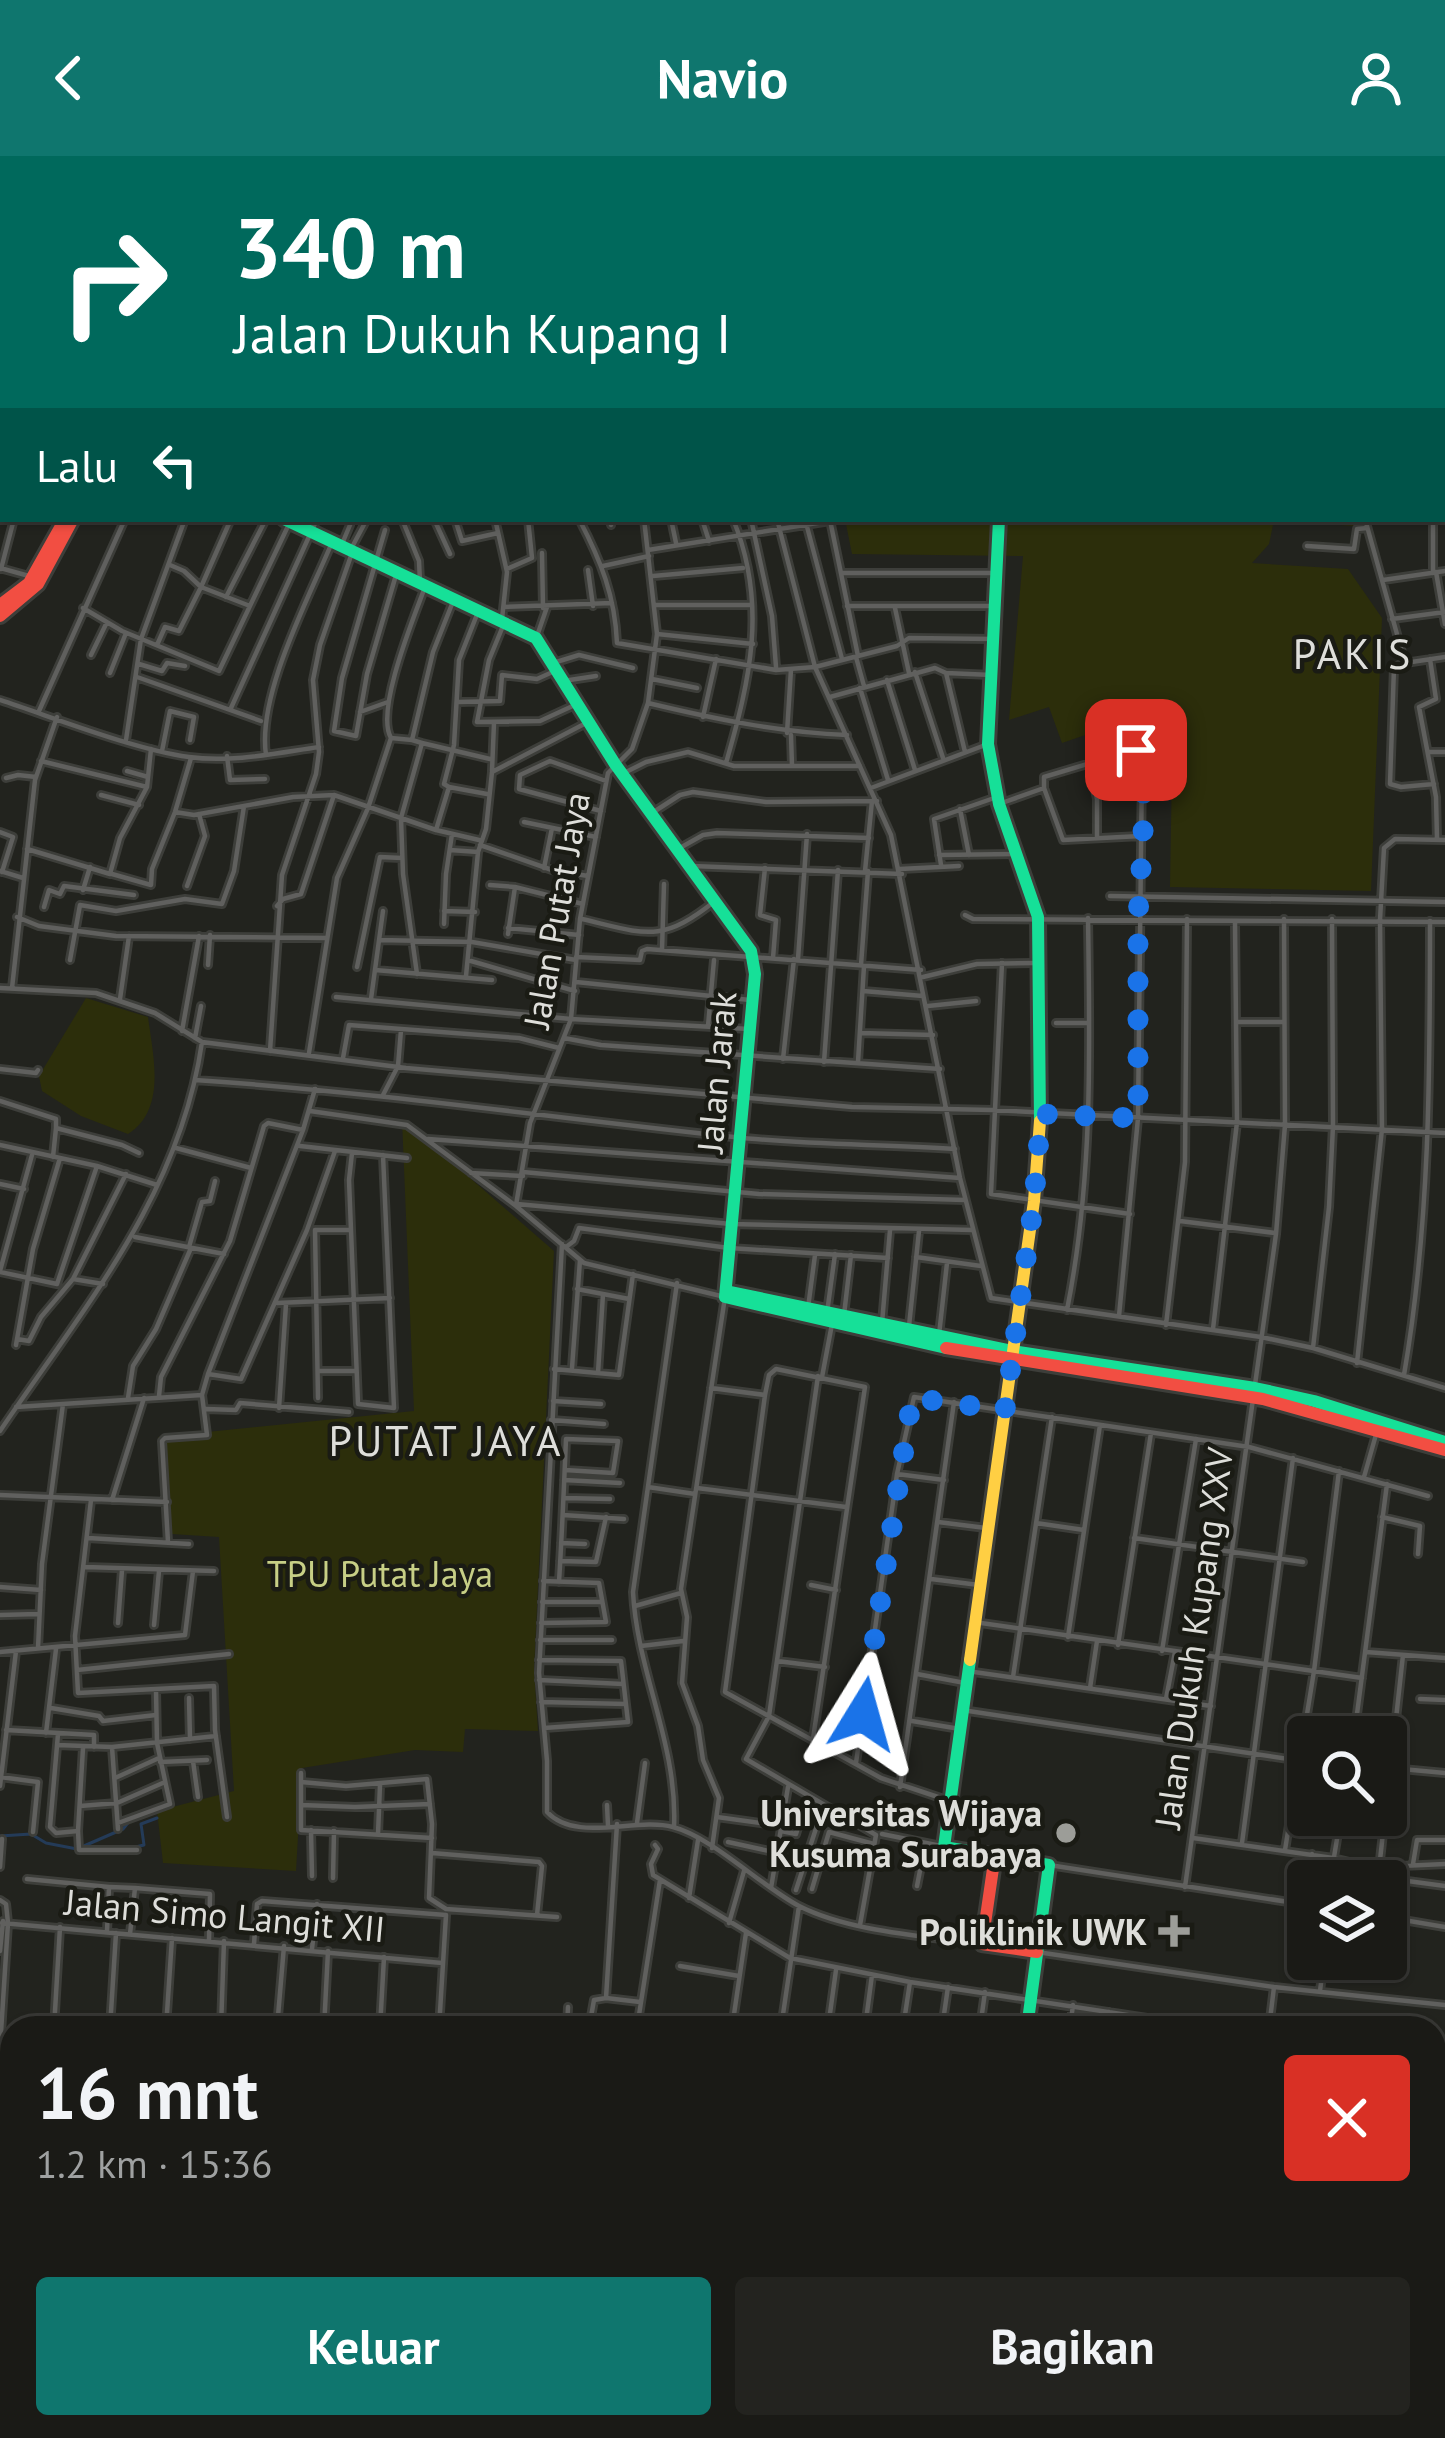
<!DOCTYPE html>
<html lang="id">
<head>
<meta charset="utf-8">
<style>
  :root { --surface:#1a1a16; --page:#23231f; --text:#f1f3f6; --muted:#9fa1a1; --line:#383835; --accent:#0f766e }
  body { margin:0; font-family:"PT Sans",sans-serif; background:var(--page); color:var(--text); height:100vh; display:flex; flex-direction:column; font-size:45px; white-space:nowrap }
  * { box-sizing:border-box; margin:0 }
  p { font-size:39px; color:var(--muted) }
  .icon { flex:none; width:66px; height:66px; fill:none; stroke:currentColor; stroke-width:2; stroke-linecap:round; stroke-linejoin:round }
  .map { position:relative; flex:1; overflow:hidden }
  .sheet { position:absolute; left:0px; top:1860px; width:1446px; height:423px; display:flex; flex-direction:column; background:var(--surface); border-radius:36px 36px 0 0; box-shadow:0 3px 9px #0004,0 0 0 3px var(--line) }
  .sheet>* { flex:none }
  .hud { position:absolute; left:0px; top:0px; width:1446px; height:366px; box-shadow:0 3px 9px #0004,0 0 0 3px var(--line); background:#00695c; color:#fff; overflow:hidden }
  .fabs { position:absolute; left:1287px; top:1560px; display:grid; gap:24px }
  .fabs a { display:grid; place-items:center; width:120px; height:120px; border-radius:12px; background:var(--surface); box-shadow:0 3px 9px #0004,0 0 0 3px var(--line); font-size:60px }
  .pin { position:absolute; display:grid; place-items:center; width:102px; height:102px; color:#fff; margin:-51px; border-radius:24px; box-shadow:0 6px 18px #0006 }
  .me { position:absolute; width:132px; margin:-66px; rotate:8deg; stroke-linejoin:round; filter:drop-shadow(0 0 9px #0008) }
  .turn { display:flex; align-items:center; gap:42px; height:252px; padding:0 36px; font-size:54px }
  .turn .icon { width:156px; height:156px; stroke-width:2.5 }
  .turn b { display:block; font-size:84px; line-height:102px }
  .then { display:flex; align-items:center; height:114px; padding:0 36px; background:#0003; gap:24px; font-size:45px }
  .round { display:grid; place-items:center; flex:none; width:126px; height:126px; border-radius:12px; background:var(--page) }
  .head { display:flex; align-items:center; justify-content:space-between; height:204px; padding:0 36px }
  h1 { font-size:72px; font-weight:700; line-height:90px }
  .button { display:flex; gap:24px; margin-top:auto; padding:24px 36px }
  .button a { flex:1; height:138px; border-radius:12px; background:var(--accent); color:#fff; font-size:48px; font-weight:700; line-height:138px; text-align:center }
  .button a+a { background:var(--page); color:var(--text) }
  header { display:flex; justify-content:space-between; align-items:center; height:156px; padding:0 36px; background:var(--accent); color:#fff; font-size:54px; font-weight:700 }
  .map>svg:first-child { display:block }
  .green { fill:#2c2e0b }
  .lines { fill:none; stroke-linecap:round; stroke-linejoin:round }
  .stream { stroke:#243b58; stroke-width:3 }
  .street-casing { stroke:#3d3e3a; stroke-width:10 }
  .fast-casing { stroke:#3d3e3a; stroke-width:18 }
  .slow-casing { stroke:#3d3e3a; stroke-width:18 }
  .jam-casing { stroke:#3d3e3a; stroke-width:18 }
  .street { stroke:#60605e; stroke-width:4.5 }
  .fast { stroke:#16e098; stroke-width:12 }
  .slow { stroke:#ffcf43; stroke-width:12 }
  .jam { stroke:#f24e42; stroke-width:12 }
  .route { stroke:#1a73e8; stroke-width:21; stroke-dasharray:0 37.8 }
  .poi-dot { fill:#9c9d98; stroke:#1a1b14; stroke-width:4.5 }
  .labels { text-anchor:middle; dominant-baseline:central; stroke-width:9; stroke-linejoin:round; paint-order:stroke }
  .street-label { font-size:36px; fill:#dededa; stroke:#1a1b14 }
  .park-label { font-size:36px; fill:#c7cf86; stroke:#1a1b14 }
  .poi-label { font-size:36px; font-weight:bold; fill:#dededa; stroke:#1a1b14; text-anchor:end }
  .quarter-label { font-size:42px; letter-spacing:3px; fill:#dededa; stroke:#1a1b14 }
</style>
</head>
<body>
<header><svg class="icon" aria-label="back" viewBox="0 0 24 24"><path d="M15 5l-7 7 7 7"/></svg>Navio<svg class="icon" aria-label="person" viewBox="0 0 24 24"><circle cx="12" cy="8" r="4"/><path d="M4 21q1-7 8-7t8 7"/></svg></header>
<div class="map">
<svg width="1445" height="2282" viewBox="0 0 1445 2282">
  <rect width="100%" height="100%" fill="#22231e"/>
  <!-- green -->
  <path class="green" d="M845 363H1355V370L1282 365 1273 369 1269 388 1252 407 1348 413 1382 462 1371 735 1170 731 1173 549 1062 587 1049 551 1009 564 1023 400 852 398Z
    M86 842 148 861C153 900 167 953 128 978L81 960 42 935 39 920Z
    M402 963 554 1095 534 1514 538 1575 465 1573 463 1596 415 1594 302 1612 296 1715 163 1707 157 1655 234 1635 219 1381 172 1378 158 1281 414 1255Z"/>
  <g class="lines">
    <!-- stream -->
    <path class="stream" d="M0 1680 31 1678 46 1687 77 1693 123 1673 132 1662
      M131 1692 144 1689 141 1668 157 1662"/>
    <defs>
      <path id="street" d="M144 0V3
        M234 0V3
        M300 0V3
        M406 0 408 3
        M415 0 417 3
        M515 0 517 3
        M573 0 575 3
        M763 0V3
        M1050 0 1051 3
        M1083 0V3
        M1113 0V3
        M1141 0V3
        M1225 0V3
        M1304 0V3
        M94 3V0
        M178 3V0
        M597 3 598 0
        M639 3V0
        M667 3 668 0
        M732 3V0
        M864 3 875 0
        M966 3 967 0
        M1000 3V0
        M1028 3V0
        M1171 3V0
        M1357 3 1358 0
        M1400 3V0
        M1443 12 1445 11
        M1443 29H1445
        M1444 68 1445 78
        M1445 102V115
        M1443 172H1445
        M1443 208H1445
        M0 291 3 279
        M1443 314H1445
        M1443 349H1445
        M231 363 201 431 250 450
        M402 363 419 405 420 426
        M434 363 450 398
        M455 363 462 385 498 377
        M495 363 507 416 502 463
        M579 363C601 405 615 440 617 487L776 514 815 511 897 490 909 482 994 483
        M610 363 611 369
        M671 363 676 387
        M702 363 709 385
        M751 363 772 460 776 511
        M777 363 815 511 891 679 960 1022 991 1142 1261 1181 1313 1192 1445 1232
        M805 363 842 503
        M1365 363 1405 507
        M830 364 858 500
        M385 374 342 522 334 575 356 580 367 518 396 419
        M342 388 350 369 346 363
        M1307 390 1354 393 1357 373 1367 372
        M351 393 367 363
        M648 394 830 365
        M542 397 543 452
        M603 410 649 400
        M0 412 29 420
        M1 413 14 363
        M507 413 532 402 528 363
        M588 414 593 450
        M1436 416 1445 468
        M841 417H996
        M1433 417V363
        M653 420 743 412
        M1383 424 1445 415
        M226 441 266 363
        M656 449H751
        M847 450H991
        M504 451 612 447
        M83 452 122 475 219 515 289 368
        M895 452 909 517
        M1392 463 1445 456
        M505 465 489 504 477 566 540 565 577 548
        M657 478 753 488
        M537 480 547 451
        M157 489 165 471 179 475 201 431 184 415 170 409
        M91 499 107 466
        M856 501 864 530
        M1430 503 1436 543 1419 551 1436 641 1437 683
        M553 507 579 499 633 512
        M1405 507 1394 511 1390 628 1401 631 1434 628
        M1405 507 1445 501
        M139 508 162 515 167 507 185 510
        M915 516 943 602
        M110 517 126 477
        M946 517 965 596
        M137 521 261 565
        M652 523 697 532
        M887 524 915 614
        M563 525 596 520
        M860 532 888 624
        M830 541 935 512 946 517 992 519
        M0 544C55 562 133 593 189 601 231 607 277 597 319 591
        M458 546 500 545 502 519 537 523 557 514
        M648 547C715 563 777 576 847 579
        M231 552 317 363
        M39 555 125 363
        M360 556 388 546
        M703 561 716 503
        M787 577 791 513
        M791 579 792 610
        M391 582 412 584
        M126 584 141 483 185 363
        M422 587 490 603
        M162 595 170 555 194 561 190 584
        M1429 596H1445
        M266 599C257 538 309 442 333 384
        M227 600 230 624 265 623
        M41 605 147 631
        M726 607C750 524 768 448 733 363
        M1089 607 1097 643V682
        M127 615 148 621
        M492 615 494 567
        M622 618 646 606 688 596 734 610H860
        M6 622 18 619 36 621
        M449 631 487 638
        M871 632 988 588
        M101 639 139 649
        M999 648 1044 632
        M960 653 969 699
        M601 655 519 633 520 619 550 605 606 625
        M175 656 194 659 293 641 334 639 436 674 479 684
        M652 657 680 639 693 636 766 646 877 645
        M524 666 596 681
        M436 674 449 631 444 628 454 589 459 504 478 456
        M0 676 13 681 2 716
        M480 689 552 714 588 720
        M27 693 110 718 120 682 147 631 151 593
        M678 693 703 679 717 677 869 682
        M450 694 478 696
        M939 699 1015 698
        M941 709 934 663 997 641
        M692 710 902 718
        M544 712 552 672
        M765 712 760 759 776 764 773 802
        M900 713 959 710
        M0 715 23 722
        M865 715 872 645
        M112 718 151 729 152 713 175 656 191 602
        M490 729 515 731 583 748
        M187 730 205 680 199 658
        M83 734 90 711
        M1110 740 1445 746
        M277 750 283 743 301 738 334 639
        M44 751 49 734 60 738 64 730 134 739
        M444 755 475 756
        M965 759 973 763 1445 766
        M17 761 39 770 116 780 327 782
        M582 763C646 778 661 788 715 745
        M444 768 446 718 452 678
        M508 772 579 779
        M508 778 515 731
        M380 784 472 786 576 804
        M662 794 664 728
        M576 801 640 804 642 795 647 793 921 814
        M798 803 807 678
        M70 804 80 749 116 755 185 743 222 748 234 715 244 650
        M471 805 575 835
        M1002 807 991 1038 1130 1058
        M208 809 210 779
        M861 809 868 715
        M357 811 380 701 402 702
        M375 814 492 824
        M417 818 403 718 401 662 422 587 412 584 433 496 454 443
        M466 820 478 696 486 673 492 616 588 566
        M923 821 977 808 1035 807
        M576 826 750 844
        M0 832 96 837 155 857 202 886 406 912 852 951 992 954 1445 977
        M12 832 35 624 57 561
        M863 835 923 840
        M336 841 571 863 749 873
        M120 843 129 780
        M371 843 383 755
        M928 850 976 845
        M1238 866H1284
        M1056 867H1089
        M708 870 714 804
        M182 875 199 780
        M861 877 933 879
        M195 882 201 850
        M564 882 601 889 940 913
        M270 895 282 719 316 618 319 596 313 524 320 489 353 394
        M309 897 337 722 368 652 391 582C375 555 414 461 425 431
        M343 902 349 869 519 882 559 892
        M783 903 794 803
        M824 906 838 714
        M858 906 864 810
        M0 913 36 917 38 914
        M195 924C376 936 555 962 734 981 807 989 882 988 955 993
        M383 939 398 910 401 874
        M0 945 56 963V972L122 989 139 997
        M310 955 407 969 516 1050 584 1107 725 1141 681 1433 687 1461 682 1527 698 1570 703 1604 719 1642 712 1692
        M428 983 960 1022
        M0 989 97 1010 157 1029
        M300 990 407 1002
        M176 992 251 1012
        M352 997 349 1024 358 1248 394 1252 383 999
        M53 1001 56 972
        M523 1016 759 1038 965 1044
        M471 1017 523 1020
        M0 1028 24 1033
        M517 1048 731 1068 972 1074
        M516 1049 530 967 571 863 580 763 608 617 632 593 648 547 657 478 644 363
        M1180 1065 1275 1077
        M315 1074 318 1242
        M315 1074H351
        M135 1081 224 1098
        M562 1088 539 1517 547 1605V1656C576 1687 635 1661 673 1671 712 1681 761 1730 799 1750 850 1776 926 1780 982 1788
        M189 1091 202 1046 210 1045 215 1025
        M566 1091 574 1085 579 1072 729 1092 888 1102
        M916 1101 981 1110
        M0 1115 32 999
        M0 1116 57 1128 97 1010
        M103 1128 73 1123 126 1018
        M577 1133 629 1143
        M277 1147 390 1142
        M808 1152 815 1099
        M1067 1154C1093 1024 1090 894 1088 762
        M827 1157 835 1098
        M844 1159 851 1099
        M1119 1160 1138 962 1142 607 1139 596 1134 594 1044 621V632L1063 684 1141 680
        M882 1167 890 1074
        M1166 1169 1185 1006 1187 763
        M909 1170 919 1075
        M1213 1173 1237 966 1235 767
        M939 1179 947 1107
        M17 1183 29 1185 41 1161 73 1123
        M16 1189 33 1093 60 1002
        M1313 1192 1329 1051 1333 970 1332 763
        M1357 1207 1382 973 1380 764 1384 692 1395 683 1445 684
        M572 1212 580 1104
        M554 1213 619 1219 633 1118
        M318 1215H354
        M598 1217 603 1138
        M208 1218 241 1223 307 1074 335 995
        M1404 1219C1430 1068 1430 918 1430 765
        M818 1220 769 1560 746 1603 876 1679 860 1769
        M822 1221 832 1168
        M711 1232 765 1239
        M159 1240 161 1221 230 1085 264 970 268 967 303 974
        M128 1242 133 1210 156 1173 191 1092
        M553 1245 601 1248
        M16 1251 202 1239
        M279 1252 286 1148
        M206 1253 236 1254 240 1247 349 1256
        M551 1264 604 1268
        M0 1275C84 1151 180 1039 202 886
        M897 1318 944 1324
        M1364 1321 1377 1275
        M564 1324 620 1327
        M648 1331 695 1338
        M697 1332 846 1351
        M0 1339 167 1346
        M564 1342 610 1343
        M91 1344 75 1480 78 1537 214 1530 215 1574 227 1661
        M112 1344 144 1242
        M563 1359 624 1363
        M1382 1361 1420 1370 1418 1398
        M938 1366 986 1372
        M1036 1367 1084 1374
        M88 1382 189 1388
        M1134 1382 1303 1406
        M168 1386 162 1285 165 1282 207 1279 202 1239 208 1218 303 974 315 933
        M561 1387 585 1388
        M560 1405 596 1406 606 1361
        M85 1411 214 1415
        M931 1423 979 1429
        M559 1426C562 1378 564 1331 566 1283L618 1285 613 1317 565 1314
        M811 1429 836 1434
        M0 1431 41 1434
        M542 1446H602
        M635 1450 681 1437
        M0 1459 38 1458
        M974 1466 1362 1522
        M118 1467 122 1414
        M541 1467 606 1466 599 1427 543 1425
        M154 1469 159 1415
        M1068 1481 1100 1269
        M540 1484H612
        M1118 1489 1151 1277
        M641 1490 683 1485
        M38 1492 42 1408 63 1248
        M1162 1495 1196 1283
        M0 1496 185 1479 193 1415
        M1366 1496 1445 1502
        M539 1504 621 1505 628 1566 544 1572
        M777 1505 825 1511
        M77 1514 229 1498
        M967 1515 1211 1550
        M917 1518 965 1527
        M1013 1521 1052 1261
        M539 1524 623 1528
        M1090 1532 1097 1485
        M189 1542 190 1583
        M1166 1543 1175 1496
        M1420 1543 1445 1544
        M541 1546 626 1548
        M51 1552 99 1560 103 1565 156 1559
        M962 1554 1308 1606
        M912 1565 960 1573
        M6 1574 94 1579V1591
        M46 1577 56 1493
        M58 1578 50 1671 56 1677 78 1675 83 1592
        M1354 1581 1387 1328
        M813 1583 865 1231 776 1213 769 1219 765 1239 725 1536 881 1622 950 1645
        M57 1589 112 1591 216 1580
        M112 1591 118 1673
        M193 1605 198 1641
        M160 1606 207 1604
        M856 1607 897 1318 914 1241 1249 1291 1428 1340
        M1391 1612 1445 1617
        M301 1617V1674L432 1682
        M0 1621 38 1626 33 1676
        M115 1622 159 1602
        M301 1626 346 1630 427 1623 432 1668 429 1742 446 1753 557 1761
        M0 1630 16 1495
        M900 1631 954 1246
        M301 1649 355 1651 430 1648
        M607 1649 608 1670
        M80 1650 117 1647 165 1626
        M1386 1654 1403 1499
        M717 1661 782 1670
        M118 1667 170 1648 157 1587 156 1534
        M637 1667 645 1607
        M674 1671C678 1589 637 1516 633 1436L677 1127
        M311 1674 312 1720
        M78 1675 79 1694H137
        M781 1675 796 1678 802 1658
        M378 1678 380 1629
        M882 1678 941 1690
        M1193 1682 1333 1702 1379 1713 1400 1724 1445 1730
        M728 1686 778 1697
        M1242 1687 1293 1302
        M655 1689 658 1693 651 1708 653 1719 790 1802 910 1826 1213 1872
        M1285 1694 1314 1515 1339 1315
        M822 1696 869 1709
        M432 1697 539 1706 542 1710 537 1759
        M1334 1701 1341 1659
        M1413 1708 1417 1684H1445
        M1049 1709 1308 1749
        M0 1711 2 1683
        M1379 1711 1445 1708
        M1379 1713 1385 1659
        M333 1722 334 1675
        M27 1723 109 1731 107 1775
        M1308 1725 1312 1698
        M917 1730 925 1689
        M110 1731 135 1732
        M1185 1731 1276 1078 1285 969 1284 763
        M771 1732 788 1631
        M812 1733 829 1676 874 1688
        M796 1734 822 1654
        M689 1742 698 1684
        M0 1744 6 1748 8 1767 0 1892
        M1305 1748 1308 1727
        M1386 1761 1445 1771
        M2 1767 442 1807
        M729 1767 744 1715
        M130 1778 135 1732 210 1738 209 1784
        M254 1788 257 1748 262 1745 446 1759
        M312 1793 317 1748
        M0 1795 3 1765
        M1037 1796 1274 1831 1445 1849
        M680 1810 739 1820
        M1320 1835 1324 1803
        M606 1842 617 1668
        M606 1842 640 1846
        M672 1870 689 1872
        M54 1872 60 1771
        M110 1872 116 1777
        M166 1872 172 1782
        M221 1872 224 1785
        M277 1872 284 1790
        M324 1872 328 1795
        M380 1872 384 1801
        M439 1872 446 1759
        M567 1872 568 1851
        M589 1872 594 1844 606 1842
        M637 1872 660 1724
        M732 1872 746 1777
        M781 1872 799 1750
        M828 1872 836 1814
        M865 1872 872 1819
        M903 1872 910 1826
        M942 1872 948 1831
        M980 1872 985 1836
        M1070 1872 1073 1849
        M1106 1872 1109 1856
        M1269 1872 1274 1831
        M1434 1903 1445 1904
        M4 1904 12 1970
        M1434 1979 1445 1980
        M1434 2101H1445
        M0 2102 12 2101
        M0 2155 12 2154
        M1434 2156 1445 2158
        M121 2271V2282
        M174 2271 176 2282
        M194 2271 195 2282
        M221 2271 222 2282
        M249 2271V2282
        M283 2271 284 2282
        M441 2271V2282
        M556 2271 557 2282
        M604 2271V2282
        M50 2274 115 2271
        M32 2282V2271
        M311 2282V2271
        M641 2282 652 2271
        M704 2282 714 2271
        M775 2282 783 2271
        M900 2282 901 2271
        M944 2282 948 2272 970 2273
        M1028 2282 1030 2271
        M1099 2282 1101 2271
        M1220 2282 1222 2271
        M1231 2282 1233 2271"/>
      <path id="fast" d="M346 3 349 0
        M362 3 365 0
        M830 3 832 0
        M0 226 3 227
        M284 363 536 482 615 608 751 795 755 818 725 1141 946 1192
        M999 363 988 588 999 648 1038 761 1040 965
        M726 1135 1013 1195 1255 1232 1314 1245 1445 1286
        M970 1504 944 1691 1049 1709 1027 1872
        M0 1900 12 1902
        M1434 2031 1445 2032"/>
      <path id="slow" d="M40 0V3
        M824 0 825 3
        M0 209 3 210
        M0 217H3
        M970 1504 1034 1045 1040 965
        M0 2122 12 2121
        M1434 2205 1445 2213
        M1434 2251 1445 2259"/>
      <path id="jam" d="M337 3 340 0
        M0 449 29 427 65 363
        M0 460 38 428 73 363
        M946 1192 1263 1243 1445 1294
        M995 1699 982 1788 1037 1796
        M0 2134 12 2133
        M1434 2190 1445 2198
        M492 2282 504 2281"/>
    </defs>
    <!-- street casing -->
    <use href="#street" class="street-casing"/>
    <!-- fast casing -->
    <use href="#fast" class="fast-casing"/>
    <!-- slow casing -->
    <use href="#slow" class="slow-casing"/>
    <!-- jam casing -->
    <use href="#jam" class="jam-casing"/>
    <!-- street -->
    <use href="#street" class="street"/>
    <!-- fast -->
    <use href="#fast" class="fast"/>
    <!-- slow -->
    <use href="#slow" class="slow"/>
    <!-- jam -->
    <use href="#jam" class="jam"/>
  </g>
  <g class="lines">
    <!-- route -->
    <path class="route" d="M863 1558 912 1242 1005 1254 1034 1045 1041 958 1138 962C1138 897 1138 832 1138 768 1138 733 1152 618 1136 594"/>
  </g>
  <!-- markers -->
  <g class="poi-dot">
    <circle cx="1066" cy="1677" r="12"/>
    <path d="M1168 1757h12v12h12v12h-12v12h-12v-12h-12v-12h12z"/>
  </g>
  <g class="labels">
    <!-- street labels -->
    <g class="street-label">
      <text transform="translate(556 754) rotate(-80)">Jalan Putat Jaya</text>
      <text transform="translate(716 916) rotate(-85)">Jalan Jarak</text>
      <text transform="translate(1193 1482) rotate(-82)">Jalan Dukuh Kupang XXV</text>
      <text transform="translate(225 1759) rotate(5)">Jalan Simo Langit XII</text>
    </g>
    <!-- park labels -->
    <g class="park-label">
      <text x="380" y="1417">TPU Putat Jaya</text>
    </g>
    <!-- poi labels -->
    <g class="poi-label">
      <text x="1042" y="1656">Universitas Wijaya<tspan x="1042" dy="41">Kusuma Surabaya</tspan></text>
      <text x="1147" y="1775">Poliklinik UWK</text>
    </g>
    <!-- quarter labels -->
    <g class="quarter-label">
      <text x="1353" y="497">PAKIS</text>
      <text x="446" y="1284">PUTAT JAYA</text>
    </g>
  </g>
</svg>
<div class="fabs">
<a><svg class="icon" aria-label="search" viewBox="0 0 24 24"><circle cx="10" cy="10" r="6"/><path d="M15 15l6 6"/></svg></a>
<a><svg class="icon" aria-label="layers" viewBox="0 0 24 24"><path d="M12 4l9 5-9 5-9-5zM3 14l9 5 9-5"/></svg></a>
</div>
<div class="pin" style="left:1136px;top:594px;background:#d93025"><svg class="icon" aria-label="arrive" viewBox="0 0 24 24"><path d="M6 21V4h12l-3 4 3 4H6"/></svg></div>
<svg class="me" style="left:863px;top:1558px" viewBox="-20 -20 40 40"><path d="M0-17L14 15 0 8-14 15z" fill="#1a73e8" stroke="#fff" stroke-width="4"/></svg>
<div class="hud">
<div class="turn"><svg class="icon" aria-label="right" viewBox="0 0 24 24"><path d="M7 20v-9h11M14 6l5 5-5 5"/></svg><div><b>340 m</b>Jalan Dukuh Kupang I</div></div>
<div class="then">Lalu<svg class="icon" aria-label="left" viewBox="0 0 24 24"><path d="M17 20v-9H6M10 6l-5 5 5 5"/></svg></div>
</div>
<section class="sheet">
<div class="head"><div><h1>16 mnt</h1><p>1.2 km · 15:36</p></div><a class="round" style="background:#d93025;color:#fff"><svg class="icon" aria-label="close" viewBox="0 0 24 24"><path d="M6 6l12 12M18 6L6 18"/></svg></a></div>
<div class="button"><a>Keluar</a><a>Bagikan</a></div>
</section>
</div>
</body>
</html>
